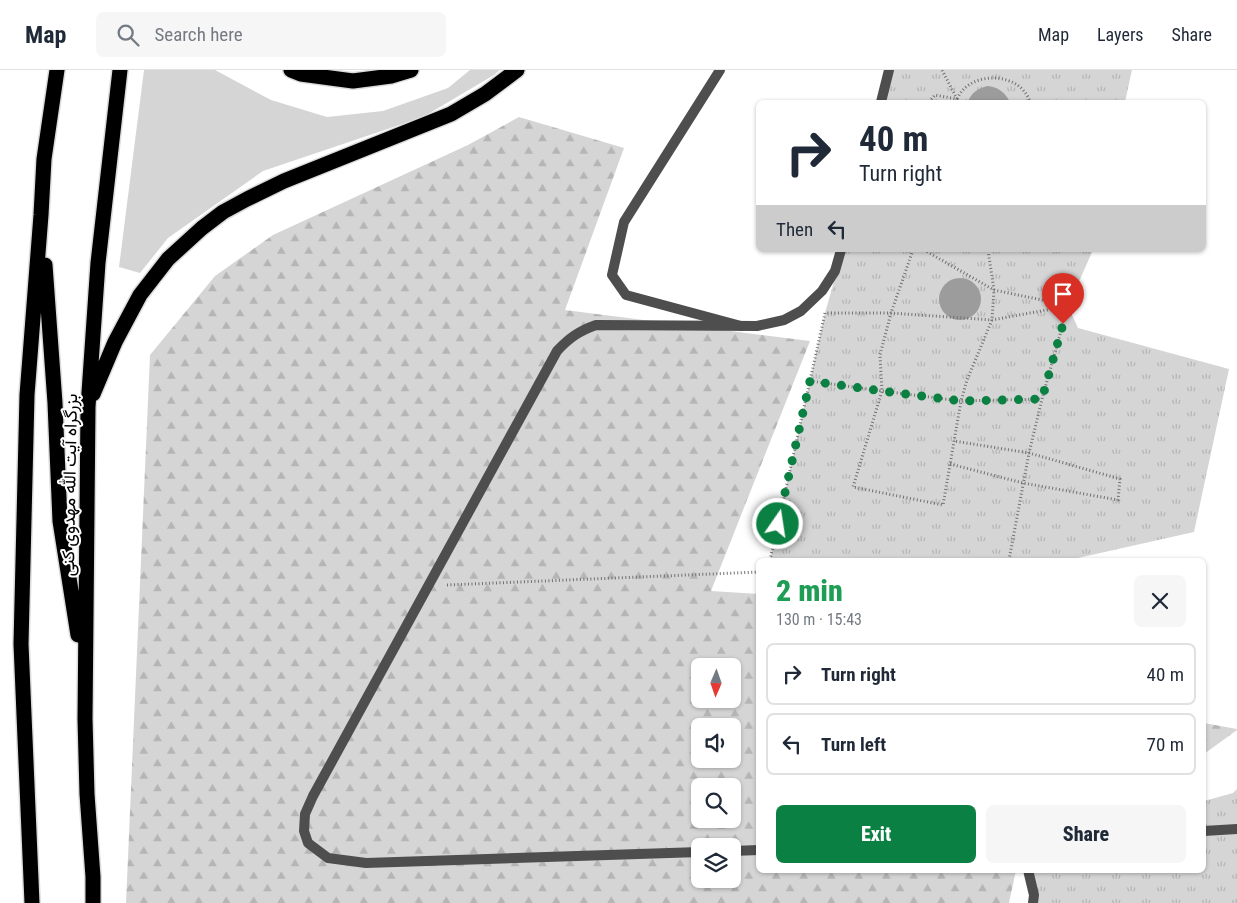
<!DOCTYPE html>
<html lang="en">
<head>
<meta charset="utf-8">
<style>
  :root { --surface:#fff; --page:#f6f6f7; --text:#1f2937; --muted:#747a83; --line:#e0e1e3; --accent:#0b8043 }
  body { margin:0; font-family:"Roboto Condensed",Vazirmatn,sans-serif; background:var(--page); color:var(--text); height:100vh; display:flex; flex-direction:column; font-size:19px; white-space:nowrap }
  * { box-sizing:border-box; margin:0 }
  p { font-size:16px; color:var(--muted) }
  .icon { flex:none; width:28px; height:28px; fill:none; stroke:currentColor; stroke-width:2; stroke-linecap:round; stroke-linejoin:round }
  .map { position:relative; flex:1; overflow:hidden }
  .panel { position:absolute; left:756px; top:488px; width:450px; height:315px; display:flex; flex-direction:column; background:var(--surface); border-radius:8px; box-shadow:0 1px 4px #0004 }
  .panel>* { flex:none }
  .top-card { position:absolute; left:756px; top:30px; width:450px; height:152px; border-radius:8px; box-shadow:0 1px 4px #0004; background:#fff; color:var(--text); overflow:hidden }
  .needle { width:32px; rotate:182deg }
  .controls { position:absolute; left:691px; top:588px; display:grid; gap:10px }
  .controls a { display:grid; place-items:center; width:50px; height:50px; border-radius:8px; background:var(--surface); box-shadow:0 1px 4px #0004; font-size:25px }
  .pin { position:absolute; display:grid; place-items:center; width:42px; height:42px; color:#fff; margin:-51px -21px; border-radius:50% 50% 50% 0; rotate:-45deg; box-shadow:0 0 5px #0007 }
  .pin .icon { rotate:45deg }
  .me { position:absolute; width:55px; margin:-28px; rotate:13deg; stroke-linejoin:round; filter:drop-shadow(0 0 4px #0008) }
  .turn { display:flex; align-items:center; gap:18px; height:105px; padding:0 20px; font-size:22px }
  .turn .icon { width:65px; height:65px; stroke-width:2.5 }
  .turn b { display:block; font-size:35px; line-height:42px }
  .then { display:flex; align-items:center; height:48px; padding:0 20px; background:#0003; gap:10px; font-size:19px }
  .round { display:grid; place-items:center; flex:none; width:52px; height:52px; border-radius:8px; background:var(--page) }
  .head { display:flex; align-items:center; justify-content:space-between; height:85px; padding:0 20px }
  h1 { font-size:30px; font-weight:800; line-height:38px; color:#1e9e55 }
  .button { display:flex; gap:10px; margin-top:auto; padding:10px 20px }
  .button a { flex:1; height:58px; border-radius:8px; background:var(--accent); color:#fff; font-size:20px; font-weight:800; line-height:58px; text-align:center }
  .button a+a { background:var(--page); color:var(--text) }
  ul { padding:0; list-style:none }
  li { display:flex; align-items:center; gap:15px; height:62px; margin:0 10px 8px; padding:0 10px; border:2px solid var(--line); border-radius:8px }
  li div { flex:1 }
  li b { display:block; font-size:19px }
  li em { font-style:normal }
  header { display:flex; align-items:center; gap:30px; box-sizing:border-box; height:70px; padding:0 25px; background:var(--surface); border-bottom:1px solid var(--line) }
  header strong { font-size:24px }
  nav { display:flex; gap:28px; margin-inline-start:auto; font-size:18px }
  .search { width:350px; height:45px; background:var(--page); display:flex; align-items:center; gap:12px; box-sizing:border-box; padding:0 18px; border-radius:8px; color:var(--muted); font-size:19px }
  .map>svg:first-child { display:block }
  .grass { fill:url(#grass-tufts) }
  .forest { fill:url(#forest-firs); fill-rule:evenodd }
  .garden { fill:#d5d5d5 }
  .water { fill:#9c9c9c }
  .lines { fill:none; stroke-linecap:round; stroke-linejoin:round }
  .highway-casing { stroke:#dbdbdb; stroke-width:18 }
  .path { stroke:#707070; stroke-width:3; stroke-dasharray:1 2.5; stroke-linecap:butt }
  .lane { stroke:#4e4e4e; stroke-width:10 }
  .street { stroke:#4e4e4e; stroke-width:10 }
  .highway { stroke:#000; stroke-width:15 }
  .route { stroke:#0b8043; stroke-width:9; stroke-dasharray:0 16.2 }
  .labels { text-anchor:middle; dominant-baseline:central; stroke-width:4; stroke-linejoin:round; paint-order:stroke }
  .street-label { font-size:18px; fill:#000; stroke:#fff }
</style>
</head>
<body>
<header>
<strong>Map</strong>
<div class="search"><svg class="icon" aria-label="search" viewBox="0 0 24 24"><circle cx="10" cy="10" r="6"/><path d="M15 15l6 6"/></svg>Search here</div>
<nav><a>Map</a><a>Layers</a><a>Share</a></nav>
</header>
<div class="map">
<svg width="1237" height="833" viewBox="0 0 1237 833">
  <defs>
    <pattern id="grass-tufts" width="24" height="20" patternUnits="userSpaceOnUse" patternTransform="scale(1.25)"><rect width="24" height="20" fill="#d5d5d5"/><path d="M3 7l-1-3M5 7V3M7 7l1-3M15 17l-1-3M17 17v-4M19 17l1-3" fill="none" stroke="#b5b5b5"/></pattern>
    <pattern id="forest-firs" width="22" height="20" patternUnits="userSpaceOnUse" patternTransform="scale(1.25)"><rect width="22" height="20" fill="#d5d5d5"/><path d="M5 1l3.5 6h-7zM16 11l3.5 6h-7z" fill="#b5b5b5"/></pattern>
  </defs>
  <rect width="100%" height="100%" fill="#fff"/>
  <!-- grass -->
  <path class="grass" d="M893 0H1132L1125 32H884Z
    M843 180H1093L1068 236 1078 258 1229 299 1194 462 1069 490H770L825 243Z
    M1237 719V833H1029L1032 800H1204V731L1233 723Z"/>
  <!-- forest -->
  <path class="forest" d="M519 47 624 78 565 240 810 271 711 521 759 524V800H1016L1009 833H126L150 285 215 206 273 165 468 75ZM700 596H732V629H700ZM700 656H732V689H700ZM700 716H732V749H700ZM700 776H732V809H700Z
    M1204 653 1237 659V660L1204 684Z"/>
  <!-- garden -->
  <path class="garden" d="M144 0H215L271 30 327 47 383 41 448 18 470 0H500L494 5 423 47 263 101 168 168 140 203 119 197Z"/>
  <!-- water -->
  <path class="water" d="M987 16C998 17 1005 22 1010 32H968C971 23 977 19 987 16Z
    M939 229a21 21 0 1 1 42 0a21 21 0 1 1-42 0Z"/>
  <g class="lines">
    <defs>
      <path id="highway" d="M291 0 301 4 353 11 391 6 411 0
        M45 195 55 333 60 451 78 565
        M93 324 115 272 140 225 168 189 202 158 223 142 247 129 284 111 451 44 485 24 517 0
        M32 833 21 574 27 325 41 145 44 89 57 0
        M93 833V807L87 724 85 649 88 337 98 193 120 0"/>
    </defs>
    <!-- highway casing -->
    <use href="#highway" class="highway-casing"/>
    <!-- path -->
    <path class="path" d="M929 32 935 25 957 29 942 0
      M956 32C966 0 1020 0 1030 32
      M913 180 891 243 880 285 882 321 961 331 967 310 992 250 994 220 988 180
      M924 180 994 220 1066 235
      M810 311 882 321 853 417 943 435 961 331 1042 329
      M950 394 1023 413 1118 430 1120 409 1029 383 954 371
      M770 490 825 243H891L992 250 1068 236
      M1009 490 1029 383 1042 329 1068 236
      M447 515 759 502"/>
    <!-- lane -->
    <path class="lane" d="M881 32 889 0
      M1204 761 1237 759
      M732 781 759 780
      M700 782 366 793 328 788 308 773 304 761 305 744 313 726 557 281C569 268 579 261 596 255L757 256 784 250 801 241 822 221 835 201 841 180
      M1028 800 1034 825 1033 833"/>
    <!-- street -->
    <path class="street" d="M720 0 624 152 612 205 626 225 741 256"/>
    <!-- highway -->
    <use href="#highway" class="highway"/>
  </g>
  <g class="lines">
    <!-- route -->
    <path class="route" d="M778 454 810 311 882 321 961 331 1042 329 1063 254"/>
  </g>
  <g class="labels">
    <!-- street labels -->
    <g class="street-label">
      <text transform="translate(69 415) rotate(-89)">بزرگراه آیت الله مهدوی کنی</text>
    </g>
  </g>
</svg>
<div class="controls">
<a><svg class="needle" viewBox="-14 -14 28 28"><path d="M0-13l5 13h-10z" fill="#e53935"/><path d="M0 13l5-13h-10z" fill="#747a83"/></svg></a>
<a><svg class="icon" aria-label="sound" viewBox="0 0 24 24"><path d="M4 9h4l5-4v14l-5-4H4zM17 9q2 3 0 6"/></svg></a>
<a><svg class="icon" aria-label="search" viewBox="0 0 24 24"><circle cx="10" cy="10" r="6"/><path d="M15 15l6 6"/></svg></a>
<a><svg class="icon" aria-label="layers" viewBox="0 0 24 24"><path d="M12 4l9 5-9 5-9-5zM3 14l9 5 9-5"/></svg></a>
</div>
<div class="pin" style="left:1063px;top:254px;background:#d93025"><svg class="icon" aria-label="arrive" viewBox="0 0 24 24"><path d="M6 21V4h12l-3 4 3 4H6"/></svg></div>
<svg class="me" style="left:778px;top:454px" viewBox="-20 -20 40 40"><circle r="17" fill="#0b8043" stroke="#fff" stroke-width="3"/><path d="M0-11L8 9 0 5-8 9z" fill="#fff"/></svg>
<div class="top-card">
<div class="turn"><svg class="icon" aria-label="right" viewBox="0 0 24 24"><path d="M7 20v-9h11M14 6l5 5-5 5"/></svg><div><b>40 m</b>Turn right</div></div>
<div class="then">Then<svg class="icon" aria-label="left" viewBox="0 0 24 24"><path d="M17 20v-9H6M10 6l-5 5 5 5"/></svg></div>
</div>
<section class="panel">
<div class="head"><div><h1>2 min</h1><p>130 m · 15:43</p></div><a class="round"><svg class="icon" aria-label="close" viewBox="0 0 24 24"><path d="M6 6l12 12M18 6L6 18"/></svg></a></div>
<ul>
<li><svg class="icon" aria-label="right" viewBox="0 0 24 24"><path d="M7 20v-9h11M14 6l5 5-5 5"/></svg><div><b>Turn right</b></div><em>40 m</em></li>
<li><svg class="icon" aria-label="left" viewBox="0 0 24 24"><path d="M17 20v-9H6M10 6l-5 5 5 5"/></svg><div><b>Turn left</b></div><em>70 m</em></li>
</ul>
<div class="button"><a>Exit</a><a>Share</a></div>
</section>
</div>
</body>
</html>
